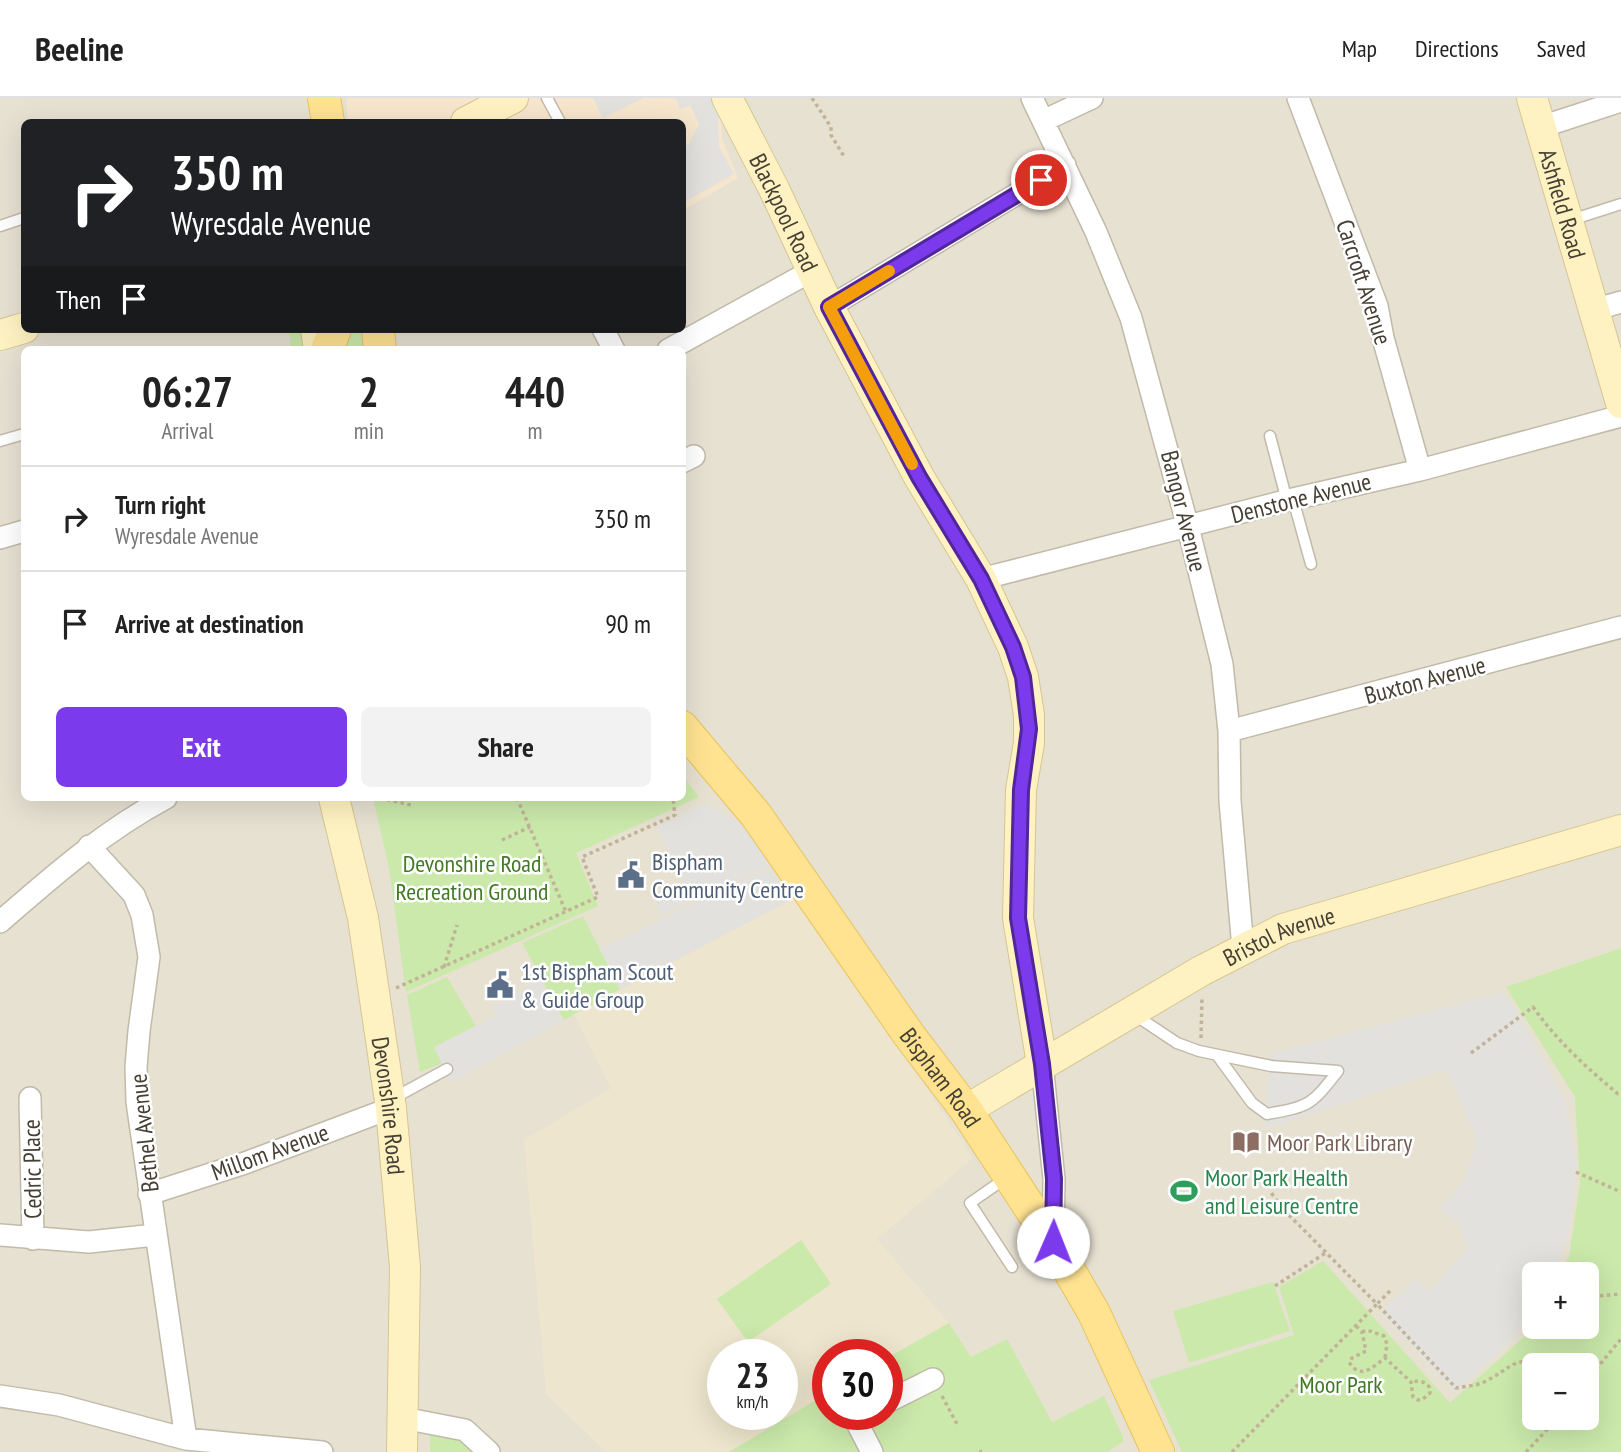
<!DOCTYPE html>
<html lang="en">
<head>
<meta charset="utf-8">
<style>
  :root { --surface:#fff; --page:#f2f2f2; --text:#222; --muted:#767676; --line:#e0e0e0; --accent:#7c3aed }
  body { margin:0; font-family:"PT Sans Narrow",sans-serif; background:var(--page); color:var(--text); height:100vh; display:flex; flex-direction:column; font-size:26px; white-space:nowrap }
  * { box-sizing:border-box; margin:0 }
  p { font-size:23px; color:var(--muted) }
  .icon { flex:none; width:38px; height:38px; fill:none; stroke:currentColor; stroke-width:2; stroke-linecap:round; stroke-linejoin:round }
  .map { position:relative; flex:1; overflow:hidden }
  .side { position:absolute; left:21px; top:248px; width:665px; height:455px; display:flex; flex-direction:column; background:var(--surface); border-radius:10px; box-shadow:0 7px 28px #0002 }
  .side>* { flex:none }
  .hud { position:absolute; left:21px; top:21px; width:665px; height:214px; border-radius:10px; box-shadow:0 7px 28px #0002; background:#202124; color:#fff; overflow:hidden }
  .controls { position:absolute; left:1522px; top:1164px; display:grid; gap:14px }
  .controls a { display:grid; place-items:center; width:77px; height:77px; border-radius:10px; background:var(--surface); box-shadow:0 7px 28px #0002; font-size:35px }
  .speed { position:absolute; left:707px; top:1241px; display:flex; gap:14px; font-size:35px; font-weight:700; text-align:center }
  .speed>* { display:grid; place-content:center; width:91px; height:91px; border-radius:50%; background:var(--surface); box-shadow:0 7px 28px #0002; line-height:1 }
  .speed small { font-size:18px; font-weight:400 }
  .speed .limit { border:10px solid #d22; background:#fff; color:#111 }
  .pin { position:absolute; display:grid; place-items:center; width:60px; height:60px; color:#fff; margin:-30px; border:4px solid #fff; border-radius:50%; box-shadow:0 2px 7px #0007 }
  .me { position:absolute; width:77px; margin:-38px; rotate:1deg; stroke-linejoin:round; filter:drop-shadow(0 0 5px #0008) }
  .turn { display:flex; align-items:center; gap:24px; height:147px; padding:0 35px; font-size:32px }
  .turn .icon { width:91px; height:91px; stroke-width:2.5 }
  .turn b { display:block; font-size:49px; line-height:60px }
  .then { display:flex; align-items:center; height:66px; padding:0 35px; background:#0003; gap:14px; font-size:26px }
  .eta { display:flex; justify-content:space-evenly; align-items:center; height:119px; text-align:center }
  .eta b { font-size:42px; font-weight:800; line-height:49px }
  .cta { display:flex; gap:14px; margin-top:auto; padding:14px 35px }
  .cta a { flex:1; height:80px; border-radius:10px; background:var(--accent); color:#fff; font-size:28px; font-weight:800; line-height:80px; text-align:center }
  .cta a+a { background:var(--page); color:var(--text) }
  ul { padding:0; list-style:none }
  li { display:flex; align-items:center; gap:21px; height:105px; padding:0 35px; border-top:2px solid var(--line) }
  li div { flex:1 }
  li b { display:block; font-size:26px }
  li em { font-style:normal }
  header { display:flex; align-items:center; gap:42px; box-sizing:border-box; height:98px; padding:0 35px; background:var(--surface); border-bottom:2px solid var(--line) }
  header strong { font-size:33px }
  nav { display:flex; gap:38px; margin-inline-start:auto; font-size:24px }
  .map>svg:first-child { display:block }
  .residential { fill:#e7e1d2; fill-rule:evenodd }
  .commercial { fill:#f6e6ce }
  .education { fill:#ede5cd; fill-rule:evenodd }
  .green { fill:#cbe9ab; fill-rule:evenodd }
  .parking { fill:#e3e1dd }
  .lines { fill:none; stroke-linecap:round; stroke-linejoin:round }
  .lane-casing { stroke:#c1baa9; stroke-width:13 }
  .street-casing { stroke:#c1baa9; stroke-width:24 }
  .secondary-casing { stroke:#d5c592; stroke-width:32 }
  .primary-casing { stroke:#e8c25d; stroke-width:34 }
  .path { stroke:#c1b397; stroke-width:3.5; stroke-dasharray:3.5 3.5; stroke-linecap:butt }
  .lane { stroke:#fff; stroke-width:10 }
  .street { stroke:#fff; stroke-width:21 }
  .secondary { stroke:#fff2c2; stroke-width:30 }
  .primary { stroke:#ffe391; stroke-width:32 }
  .route-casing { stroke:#51269a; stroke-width:18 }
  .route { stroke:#7c3aed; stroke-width:12 }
  .slow { stroke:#f59e0b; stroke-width:12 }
  .labels { text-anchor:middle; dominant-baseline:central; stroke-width:5; stroke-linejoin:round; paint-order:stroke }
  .street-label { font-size:24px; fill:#453f34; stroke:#fff }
  .service-label { font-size:24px; fill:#4e5e75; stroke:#fff; text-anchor:start }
  .park-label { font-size:24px; fill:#427925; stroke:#fff }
  .education-label { font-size:24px; fill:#785e54; stroke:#fff; text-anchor:start }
  .leisure-label { font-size:24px; fill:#27864d; stroke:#fff; text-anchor:start }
</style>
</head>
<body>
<header>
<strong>Beeline</strong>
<nav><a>Map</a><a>Directions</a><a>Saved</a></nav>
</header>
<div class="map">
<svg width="1621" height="1354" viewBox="0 0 1621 1354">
  <rect width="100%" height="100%" fill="#f3efe4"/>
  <!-- residential -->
  <path class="residential" d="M0 0H1621V1354H0ZM24 24H682V231H24ZM24 252H682V700H24ZM1535 1176H1587V1228H1535ZM723 1256H782V1316H723ZM828 1256H887V1316H828ZM1535 1267H1587V1320H1535Z"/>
  <!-- commercial -->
  <path class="commercial" d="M346 0H720L722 41 738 80 683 112 682 24H352L348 21Z"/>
  <!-- education -->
  <path class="education" d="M798 798 973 1060 877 1141 949 1225 887 1260V1256H828V1295L729 1354H606L546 1296 524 1042 611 990 574 916ZM723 1256H782V1316H723Z"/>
  <!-- green -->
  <path class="green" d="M289 231H309V252H291Z
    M344 231H364L369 252H336Z
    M683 678 699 699 576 755 598 808 406 894 389 770 373 700H682Z
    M583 818 620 891 564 922 522 845Z
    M1621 850V1354H1182L1149 1282 1294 1237 1279 1189 1323 1163 1450 1305 1525 1238 1535 1221V1228H1587V1176H1559L1569 1159 1580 1085 1575 999 1506 889ZM1535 1267H1587V1320H1535Z
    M447 879 476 928 435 949 442 965 420 974 407 897Z
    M801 1142 831 1186 748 1244 717 1201Z
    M1273 1184 1290 1233 1189 1265 1173 1213Z
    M949 1225 971 1259 1007 1241 1052 1324 1104 1298 1123 1339V1344L1107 1354H729L828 1295V1316H887V1260Z
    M430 1335 469 1346 477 1354H430Z"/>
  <!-- parking -->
  <path class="parking" d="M593 0H644L603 20Z
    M675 0H715L718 4 719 48 734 76 683 105V49L689 46 699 26 690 7 680 11Z
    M707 705 741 726 773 765 662 817 655 805 686 790 657 729Z
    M768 770 793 801 620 891 600 851Z
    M540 882 563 923 451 984 434 949 496 918 492 908Z
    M1501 895 1512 905 1565 1003 1577 1066 1568 1141 1551 1176H1535V1207L1516 1238 1455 1295 1380 1215 1416 1181 1430 1193 1468 1151 1460 1127 1439 1111 1463 1084 1478 1044 1447 973 1437 974 1266 1031 1271 956Z"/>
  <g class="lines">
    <defs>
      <path id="lane" d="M547 0 560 24
        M1571 122 1621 106
        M0 128 24 120
        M1270 338 1287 403
        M0 343 24 336
        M1293 401 1311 466
        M1135 917 1177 945 1199 953 1271 968 1338 973
        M1217 957 1252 1005 1267 1016C1311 1008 1311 1007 1338 973
        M392 1001 447 971
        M1006 1080 970 1105 1012 1169"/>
      <path id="street" d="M1032 0 1096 134 1131 220 1188 429 1222 566 1229 633 1230 703 1243 850
        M1298 0 1377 208 1383 240 1420 372
        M1043 23 1092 0
        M1541 29 1621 3
        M829 209 1065 67
        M1593 212 1621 204
        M603 231 614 252
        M668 252 813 172
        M682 364 694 358
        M0 440 24 433
        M981 481 1293 401 1420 372 1621 318
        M1229 633 1621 529
        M89 748 134 797 142 817 149 859 139 933 136 969 137 1004 186 1341
        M0 824C53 778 104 733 166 700
        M1042 966 1054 1081 1053 1145
        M30 1000 33 1141
        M149 1096 245 1065 391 1010
        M0 1137 89 1144 155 1137
        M0 1298 59 1307 186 1341 322 1354
        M887 1304 933 1281
        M864 1316 855 1321 872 1354
        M403 1320 465 1332 489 1354"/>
      <g id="secondary">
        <path id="s1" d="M727 0 775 93 829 209 919 379 981 481 1013 549 1023 579 1029 617V645L1021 692 1018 820 1042 966"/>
        <path id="s2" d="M1532 0 1621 305"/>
        <path d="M466 24 513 0"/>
        <path d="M316 231 319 252"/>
        <path d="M0 237 24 230"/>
        <path id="s3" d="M334 700 363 820 391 1010 405 1169 402 1354"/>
        <path id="s4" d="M966 1012 1201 873 1283 831 1621 732"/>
      </g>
      <g id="primary">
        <path d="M324 0 328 24"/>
        <path d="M378 231 380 252"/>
        <path d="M327 252 335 231"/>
        <path id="s5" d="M682 629 756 717 909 937 966 1012 1055 1148 1094 1215 1158 1354"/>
      </g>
    </defs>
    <!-- lane casing -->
    <use href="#lane" class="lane-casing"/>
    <!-- street casing -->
    <use href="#street" class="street-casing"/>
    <!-- secondary casing -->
    <use href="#secondary" class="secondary-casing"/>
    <!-- primary casing -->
    <use href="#primary" class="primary-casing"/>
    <!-- path -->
    <path class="path" d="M812 0 831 29V37L845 60
      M380 700 411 707
      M517 700 566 814
      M502 742 530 729
      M444 869 457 827
      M396 890 598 799 582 759 675 717 673 700
      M1201 940 1202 899
      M1471 955 1533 909C1557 943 1587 970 1618 996H1621
      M1576 1074 1621 1094
      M1275 1188 1327 1154
      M1390 1193 1377 1206 1456 1290C1465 1288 1476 1288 1484 1284 1512 1271 1511 1257 1547 1267
      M1587 1193 1598 1198 1621 1196
      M1356 1228 1362 1234 1366 1253 1352 1260 1349 1264C1360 1282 1372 1270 1385 1260L1411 1284 1413 1299 1418 1302 1423 1301 1430 1295C1431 1284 1420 1282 1411 1284
      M1362 1234 1367 1232 1384 1238 1387 1246 1385 1260
      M1587 1282 1621 1241
      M942 1298 958 1328
      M980 1352 981 1354
      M1232 1354 1377 1206 1281 1109 1270 1093
      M1526 1354 1558 1320"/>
    <!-- lane -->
    <use href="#lane" class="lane"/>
    <!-- street -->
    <use href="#street" class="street"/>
    <!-- secondary -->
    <use href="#secondary" class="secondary"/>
    <!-- primary -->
    <use href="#primary" class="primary"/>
  </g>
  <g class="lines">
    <defs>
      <path id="route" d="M1041 82 829 209 919 379 981 481 1013 549 1023 579 1029 631 1021 692 1018 820 1042 966 1054 1081 1053 1144"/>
    </defs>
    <!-- route casing -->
    <use href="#route" class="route-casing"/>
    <!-- route -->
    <use href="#route" class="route"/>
    <!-- slow -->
    <path class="slow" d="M889 173 829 209 912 366"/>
  </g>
  <!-- icons -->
  <defs>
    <symbol id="civic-bare" viewBox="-9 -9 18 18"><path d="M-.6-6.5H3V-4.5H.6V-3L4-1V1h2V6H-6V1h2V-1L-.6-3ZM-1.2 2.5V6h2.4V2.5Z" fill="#5c6f8a" stroke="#fff" stroke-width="2.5" paint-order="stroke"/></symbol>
    <symbol id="library-bare" viewBox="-9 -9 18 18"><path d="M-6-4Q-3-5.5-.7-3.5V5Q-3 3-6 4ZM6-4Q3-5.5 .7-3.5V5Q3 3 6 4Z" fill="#8d6e63" stroke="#fff" stroke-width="2.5" paint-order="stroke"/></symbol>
    <symbol id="stadium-bare" viewBox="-9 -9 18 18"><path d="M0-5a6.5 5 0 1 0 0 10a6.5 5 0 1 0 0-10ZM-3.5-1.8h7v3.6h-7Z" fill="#2e9e5b" stroke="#fff" stroke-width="2.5" paint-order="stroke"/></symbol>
  </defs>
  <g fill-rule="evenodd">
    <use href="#civic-bare" x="612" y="758" width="38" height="38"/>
    <use href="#civic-bare" x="481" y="868" width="38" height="38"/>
    <use href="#library-bare" x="1227" y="1025" width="38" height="38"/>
    <use href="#stadium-bare" x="1165" y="1074" width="38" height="38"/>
  </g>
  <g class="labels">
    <!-- street labels -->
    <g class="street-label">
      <text stroke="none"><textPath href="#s2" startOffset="110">Ashfield Road</textPath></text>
      <text stroke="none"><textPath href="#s1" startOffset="128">Blackpool Road</textPath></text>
      <text transform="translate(1364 184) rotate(72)">Carcroft Avenue</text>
      <text transform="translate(1301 400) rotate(-14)">Denstone Avenue</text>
      <text transform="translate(1184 413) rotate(76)">Bangor Avenue</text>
      <text transform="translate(1425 582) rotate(-15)">Buxton Avenue</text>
      <text stroke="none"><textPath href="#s4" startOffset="359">Bristol Avenue</textPath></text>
      <text stroke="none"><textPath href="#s5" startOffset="436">Bispham Road</textPath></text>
      <text stroke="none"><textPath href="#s3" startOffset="313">Devonshire Road</textPath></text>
      <text transform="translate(144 1035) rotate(-96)">Bethel Avenue</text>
      <text transform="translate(270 1054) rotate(-20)">Millom Avenue</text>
      <text transform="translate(32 1071) rotate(-91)">Cedric Place</text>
    </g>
    <!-- service labels -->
    <g class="service-label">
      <text x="652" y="763">Bispham<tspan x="652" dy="28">Community Centre</tspan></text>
      <text x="521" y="873">1st Bispham Scout<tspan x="521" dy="28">&amp; Guide Group</tspan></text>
    </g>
    <!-- park labels -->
    <g class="park-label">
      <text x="472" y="765">Devonshire Road<tspan x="472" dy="28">Recreation Ground</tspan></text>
      <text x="1341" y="1286">Moor Park</text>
    </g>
    <!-- education labels -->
    <g class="education-label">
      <text x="1267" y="1044">Moor Park Library</text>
    </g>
    <!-- leisure labels -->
    <g class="leisure-label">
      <text x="1205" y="1079">Moor Park Health<tspan x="1205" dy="28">and Leisure Centre</tspan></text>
    </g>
  </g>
</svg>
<div class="controls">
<a>+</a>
<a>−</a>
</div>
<div class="speed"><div>23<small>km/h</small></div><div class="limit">30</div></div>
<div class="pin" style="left:1041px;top:82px;background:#d93025"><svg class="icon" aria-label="arrive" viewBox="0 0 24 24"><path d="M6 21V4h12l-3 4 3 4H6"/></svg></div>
<svg class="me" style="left:1053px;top:1144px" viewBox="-20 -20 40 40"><circle r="19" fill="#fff"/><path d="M0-13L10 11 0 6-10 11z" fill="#7c3aed"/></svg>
<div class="hud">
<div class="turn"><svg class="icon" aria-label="right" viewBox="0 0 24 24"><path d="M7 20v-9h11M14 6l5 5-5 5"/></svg><div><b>350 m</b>Wyresdale Avenue</div></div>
<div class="then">Then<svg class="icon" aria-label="arrive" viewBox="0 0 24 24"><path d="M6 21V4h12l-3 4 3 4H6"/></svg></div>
</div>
<section class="side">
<div class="eta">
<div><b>06:27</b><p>Arrival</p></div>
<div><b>2</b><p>min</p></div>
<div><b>440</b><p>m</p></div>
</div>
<ul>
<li><svg class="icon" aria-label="right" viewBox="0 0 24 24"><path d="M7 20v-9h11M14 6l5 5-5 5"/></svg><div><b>Turn right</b><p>Wyresdale Avenue</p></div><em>350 m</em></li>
<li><svg class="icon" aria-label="arrive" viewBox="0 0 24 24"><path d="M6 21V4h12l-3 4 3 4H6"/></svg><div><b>Arrive at destination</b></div><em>90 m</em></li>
</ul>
<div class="cta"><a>Exit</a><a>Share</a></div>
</section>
</div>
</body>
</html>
